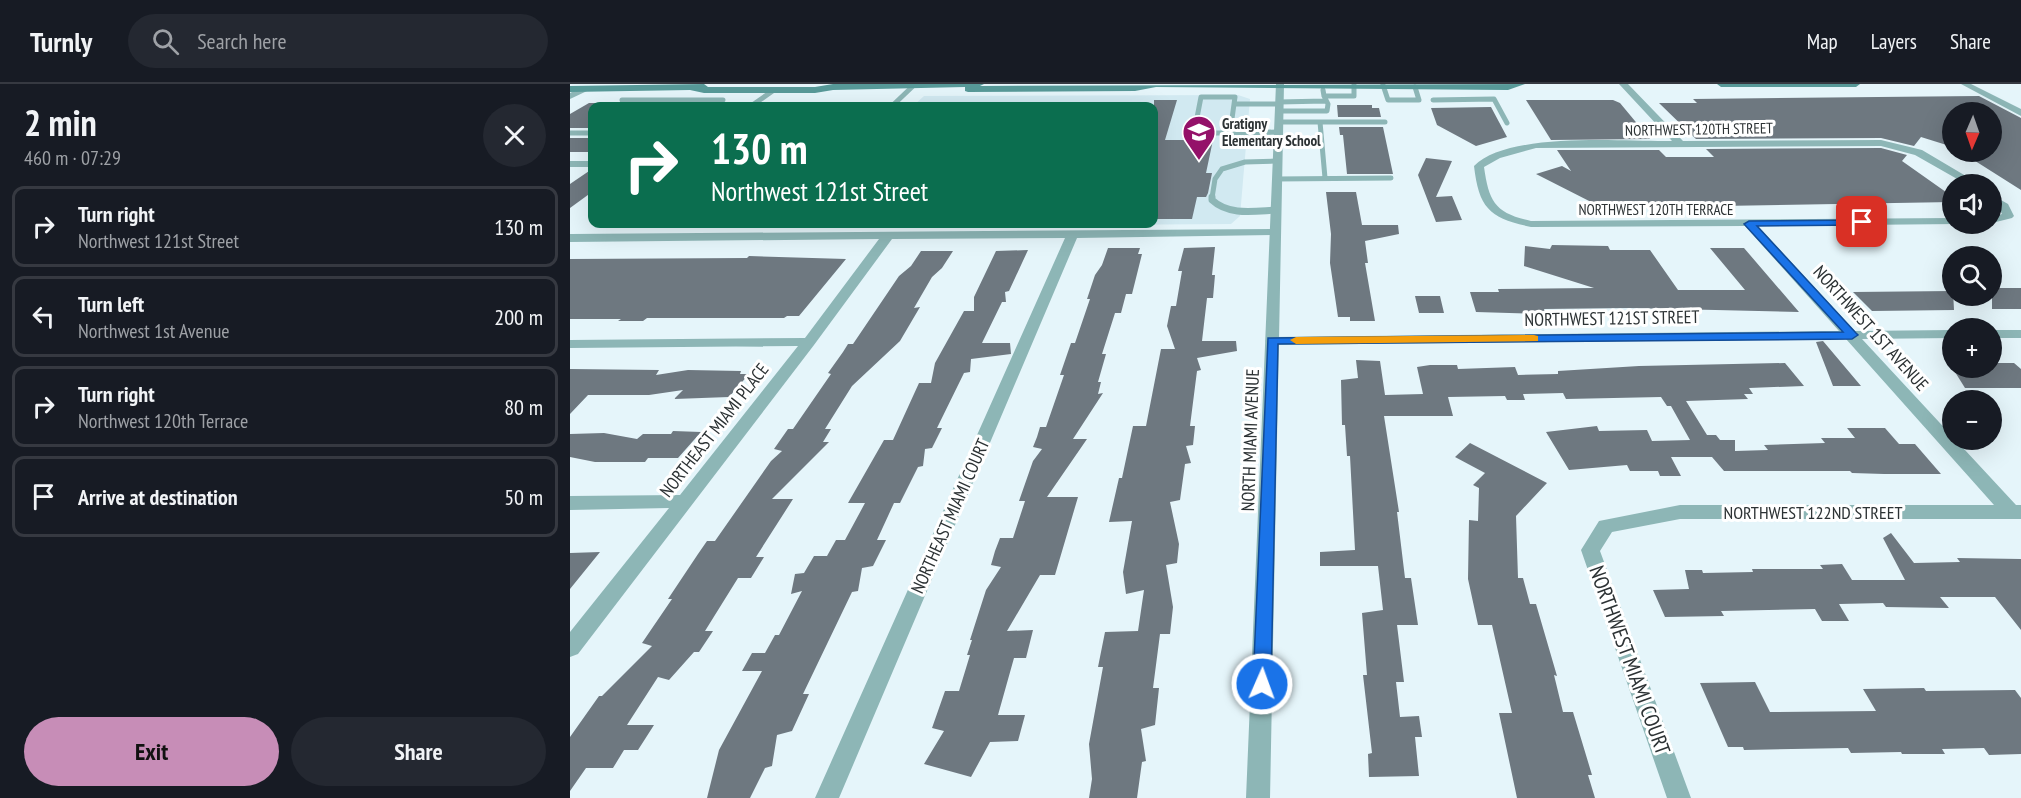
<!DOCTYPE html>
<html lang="en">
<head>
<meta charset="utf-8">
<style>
  :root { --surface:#171b24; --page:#242831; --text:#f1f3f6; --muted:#9ea1a6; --line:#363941; --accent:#c78db7 }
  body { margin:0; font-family:"PT Sans Narrow",sans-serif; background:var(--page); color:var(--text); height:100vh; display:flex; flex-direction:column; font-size:22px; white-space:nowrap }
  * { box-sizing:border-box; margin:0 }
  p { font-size:20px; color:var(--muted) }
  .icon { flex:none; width:33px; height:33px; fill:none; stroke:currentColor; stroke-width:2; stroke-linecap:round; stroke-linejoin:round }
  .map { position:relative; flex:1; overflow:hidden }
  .details { display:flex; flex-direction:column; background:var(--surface); width:570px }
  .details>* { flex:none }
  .banner { position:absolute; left:18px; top:18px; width:570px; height:126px; border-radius:12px; box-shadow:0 6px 24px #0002; background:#0b6e4f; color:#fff; overflow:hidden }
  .needle { width:39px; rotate:182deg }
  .buttons { position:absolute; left:1372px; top:18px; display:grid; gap:12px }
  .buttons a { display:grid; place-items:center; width:60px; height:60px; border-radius:50%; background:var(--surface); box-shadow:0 6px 24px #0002; font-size:30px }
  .pin { position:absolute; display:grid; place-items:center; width:51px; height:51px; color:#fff; margin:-26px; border-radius:12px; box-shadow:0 3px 9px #0006 }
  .me { position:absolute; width:66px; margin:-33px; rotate:2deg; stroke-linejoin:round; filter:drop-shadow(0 0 4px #0008) }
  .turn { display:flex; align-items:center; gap:21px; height:126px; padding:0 24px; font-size:27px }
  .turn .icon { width:78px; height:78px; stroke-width:2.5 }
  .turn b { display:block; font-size:42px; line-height:51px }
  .round { display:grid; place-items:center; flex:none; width:63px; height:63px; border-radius:32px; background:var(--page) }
  .head { display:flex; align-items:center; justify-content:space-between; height:102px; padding:0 24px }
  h1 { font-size:36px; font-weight:700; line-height:45px }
  .action { display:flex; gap:12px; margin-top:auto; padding:12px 24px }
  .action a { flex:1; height:69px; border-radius:36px; background:var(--accent); color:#111; font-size:24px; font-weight:700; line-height:69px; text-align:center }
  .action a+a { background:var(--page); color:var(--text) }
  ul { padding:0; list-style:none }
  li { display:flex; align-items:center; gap:18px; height:81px; margin:0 12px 9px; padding:0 12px; border:3px solid var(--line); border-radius:12px }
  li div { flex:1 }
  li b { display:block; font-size:22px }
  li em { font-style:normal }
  header { display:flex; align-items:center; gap:36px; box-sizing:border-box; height:84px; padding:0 30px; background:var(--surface); border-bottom:2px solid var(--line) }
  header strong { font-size:28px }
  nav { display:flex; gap:33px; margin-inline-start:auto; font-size:21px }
  .search { width:420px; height:54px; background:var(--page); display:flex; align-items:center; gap:15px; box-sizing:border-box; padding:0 21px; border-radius:33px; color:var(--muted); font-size:22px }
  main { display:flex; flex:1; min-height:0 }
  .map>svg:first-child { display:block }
  .built { fill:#d1e9f1 }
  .building { fill:#6e7880 }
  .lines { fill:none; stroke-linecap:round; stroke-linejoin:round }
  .service-far1 { stroke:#8db6b6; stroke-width:5 }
  .service { stroke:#8db6b6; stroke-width:7 }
  .minor { fill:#8db6b6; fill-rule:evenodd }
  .tertiary { fill:#8db6b6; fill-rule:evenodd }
  .secondary { fill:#579998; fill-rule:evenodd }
  .route { fill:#1a73e8; stroke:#114b97; stroke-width:1.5 }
  .slow { fill:#f59e0b }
  .labels { text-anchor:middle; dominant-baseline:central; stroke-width:6; stroke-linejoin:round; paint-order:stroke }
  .far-poi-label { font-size:15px; font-weight:bold; fill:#2c3234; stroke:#fff; text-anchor:start }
  .far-street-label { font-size:15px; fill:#2c3234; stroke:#fff }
  .street-label { font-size:18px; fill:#2c3234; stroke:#fff }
  .near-street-label { font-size:21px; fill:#2c3234; stroke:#fff }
</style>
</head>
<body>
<header>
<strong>Turnly</strong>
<div class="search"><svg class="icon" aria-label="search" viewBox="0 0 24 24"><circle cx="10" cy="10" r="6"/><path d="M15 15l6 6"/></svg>Search here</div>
<nav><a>Map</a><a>Layers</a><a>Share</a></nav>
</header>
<main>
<section class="details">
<div class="head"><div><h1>2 min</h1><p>460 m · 07:29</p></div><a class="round"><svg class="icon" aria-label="close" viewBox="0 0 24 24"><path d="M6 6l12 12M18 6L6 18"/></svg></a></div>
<ul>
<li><svg class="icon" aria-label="right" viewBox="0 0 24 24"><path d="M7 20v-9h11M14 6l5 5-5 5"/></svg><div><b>Turn right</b><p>Northwest 121st Street</p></div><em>130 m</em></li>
<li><svg class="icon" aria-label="left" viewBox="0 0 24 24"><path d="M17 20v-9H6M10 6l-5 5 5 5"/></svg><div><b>Turn left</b><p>Northwest 1st Avenue</p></div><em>200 m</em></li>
<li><svg class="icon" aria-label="right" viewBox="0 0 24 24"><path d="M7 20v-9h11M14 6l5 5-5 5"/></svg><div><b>Turn right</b><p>Northwest 120th Terrace</p></div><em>80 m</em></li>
<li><svg class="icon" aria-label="arrive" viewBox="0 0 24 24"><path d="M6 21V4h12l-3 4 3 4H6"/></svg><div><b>Arrive at destination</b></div><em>50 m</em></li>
</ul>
<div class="action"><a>Exit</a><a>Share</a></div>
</section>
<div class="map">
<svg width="1451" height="714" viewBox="0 0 1451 714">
  <rect width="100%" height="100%" fill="#e5f5fa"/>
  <!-- built -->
  <path class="built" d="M668 11 680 15 670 132 661 140 217 143 221 140H584V22H343L354 12Z"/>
  <!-- building -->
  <path class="building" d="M1409 12 1451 34V106L1391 68H1422V28H1383V63L1351 53 1344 62 1311 54 1126 55 1089 19H1127L1123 15Z
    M584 16H607L595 56H643L636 89H642L638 109 636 113H627L622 135H584Z
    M956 16H1043L1050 19 1080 55 981 56Z
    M19 19H49L61 21 22 22V44H0V30Z
    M767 21H802V24H809L811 33H768Z
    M921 23 937 53 906 62 867 41 861 24Z
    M769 43H813L823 90H777L773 51H770Z
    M0 54H22V68H0Z
    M1311 64 1337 71 1332 77 1383 113V118L1090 123 1081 120 1027 121 966 90 992 82 1001 87 987 66H1089L1096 73H1144L1136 65Z
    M856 74 882 77 866 113 882 112 892 136 866 138 848 91Z
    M22 85V108L0 124V100Z
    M756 108H786L792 141H828L829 150 795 157 798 179H795L805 237H780V233H768L760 179 761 150Z
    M982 161 1038 162 1040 166H1080L1108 206H1175L1140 164H1174L1229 228 1059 224 974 225 976 230 906 228 900 208H929L928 205 1024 204 954 182 955 162 980 165Z
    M645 163 642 191H645L643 214H637L632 257H666L667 267 627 274 631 286 627 287 620 342H625L623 361 616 362 621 379 615 380 610 416 600 418 609 460 607 479 596 481 603 523 600 550H590L583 604H589L585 641 571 645 576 677 572 678 567 714H519L522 695 519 660 533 583H528L535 548 568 547 574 506 556 510 553 488 562 437 539 438 549 394H552L563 342H576L591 265H605L597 242 601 222H606L612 187H608L614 164Z
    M538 164H570L568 170H572L562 210H556L551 229H545L532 270H536L528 298H531L528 310 533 309 503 355H517L477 413H508L485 491H470L437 547 463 546 456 574H444L428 631H455L448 657 420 658 401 693 354 680 374 647 362 644 375 607H389L400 571H397L402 556H400L416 506 431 483 421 481 425 467 430 454H443L455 417H449L463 377 472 365 463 363 467 353 470 343H476L494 291H490L501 259H505L520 215H517L525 191 532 181Z
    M458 166 439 207 435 208 436 218H432L412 259H440L441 270 401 275 400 288 394 289 367 344H372L362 364 355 365 353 382 348 383 330 419H324L307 456H316L303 482 292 484 288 507 282 508 233 610H239L222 647 207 651 202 682 195 684 180 714H137L149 666 192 587H172L182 569H195L205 551H209L232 507 221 510 225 490 234 489 244 472H257L266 456H275L295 419H278L314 356H323L349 299H361L365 279 394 227H404V213L426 167Z
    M351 167H383L372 184 362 193 344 224 350 223 330 257 282 302 255 345H261L253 358H259L202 415H223L186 473H194L181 494H168L135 547H143L129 568H124L99 596 88 593 57 641H84L68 666H54L43 684H16L0 707V653L29 612H32L82 562 72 559 102 515H98L128 470 137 457H145L201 377 212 367 204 365 218 345H223L261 290 258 289 273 268 278 260H283L329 192 341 182Z
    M179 172 276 175 229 232H217L214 234H77L73 237H48L51 235H0V175L177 174Z
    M1422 204H1451V225H1422Z
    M1383 207 1384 226 1302 227 1283 208Z
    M845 212H870L874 229H849Z
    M1253 257 1291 302H1263L1246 258Z
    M786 276 810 277 815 311 853 310 847 283 860 281H887L888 285 945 283 948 291 988 290V287L1069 282 1215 279 1234 302 1179 304 1183 310H1174L1178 315 1116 317 1137 351H1146L1150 356H1165V367L1198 366 1194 361 1255 359 1251 354H1285L1277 344H1315L1329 360H1345L1371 390H1314L1282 389 1280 387H1154L1142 373H1101L1111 392H1090L1088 387H1060L1057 381 999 386 976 348 1027 342 1029 347 1077 346 1082 357 1120 356 1101 322H1097L1091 313 996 315 993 309 953 310 955 316H937L935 312 878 313 883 332H814L829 428H827L835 494H841L848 541H827L834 598H826L830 633 849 632 852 653H845L849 692 799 693 798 670 802 669 793 591H797L792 529 813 526 808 482H750V468L785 466 780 372H777L775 341H772L771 296 788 294Z
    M1422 279H1444L1451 285V304H1395L1380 280H1383V284H1422Z
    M0 285 89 286 86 291 118 286 171 287 170 290H179L159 313 104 315 113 306 79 311H18L0 330Z
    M103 347 131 348 108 374H78L75 378H25L0 373V350L34 349 67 355 73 350H101Z
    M900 359 977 399 946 432 948 494H953L960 520H966L987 592 984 591 993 628H1003L1022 691H1018L1025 714H947L929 629H942L922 541H908L898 495 899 436 908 437 909 404 903 401 915 389 885 373Z
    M1321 449 1344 479 1390 478 1387 474 1451 475V546L1425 513H1370L1379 524 1316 523 1313 519 1269 520 1279 537H1252L1245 525 1151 527 1154 532 1095 533 1083 506 1119 505 1115 486H1132L1133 489 1183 488 1182 485H1253L1250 481 1272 480 1282 496H1335L1313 454Z
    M30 468 0 505V469Z
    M1185 598 1200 628 1306 627 1293 605 1354 604 1356 607 1445 606 1451 614V670L1419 671 1414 664 1372 665 1375 670H1332L1331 668 1281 669 1278 664 1174 666 1173 663H1158L1130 599Z"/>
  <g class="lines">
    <!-- service-far1 -->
    <path class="service-far1" d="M813 1 818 16H849L845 3
      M753 6 754 12H784V1
      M631 13H665L660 49H624Z
      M52 16H153L143 22
      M863 16 924 15 937 39
      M709 18 755 17
      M664 20H709
      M181 22 204 6
      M322 22 342 3
      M709 27H757L758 20 754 12
      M708 38H815
      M750 38 755 94
      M0 49H22
      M660 49 708 48
      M707 95 821 94
      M642 114 645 95 652 85 675 78 707 77"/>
    <!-- service -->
    <path class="service" d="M642 113V116C659 132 685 127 706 126"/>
    <!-- minor -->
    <path class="minor" d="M1049 0H1058L1113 57 1311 56 1352 66 1406 98 1407 100H1396L1345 71 1311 62 966 64 930 74 914 83C919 118 925 129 961 137L1383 134V140H1387L1188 142 1285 247 1383 246V254L1292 255 1446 421H1451V435H1110L1042 448 1030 467 1121 714H1097L1011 466 1029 437 1110 421H1424L1276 255 702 261 695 257 702 253 1269 247 1175 142 961 143C920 134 909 125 904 82 939 47 1053 58 1102 57Z
      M0 77H22V83H0Z
      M1422 111 1438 120 1444 132 1442 134 1422 139V133L1432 130 1429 124 1422 119Z
      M704 145 708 147V151L507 154 269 714H245L495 154 322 155 244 261 8 570 0 573V548L99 424 0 426V412L110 411 228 262 0 264V256L235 254 309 155 0 158V150Z
      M1422 246H1451V254H1422Z"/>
    <!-- tertiary -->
    <path class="tertiary" d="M706 0H714L700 714H676Z
      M1391 0H1401L1451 25V32Z
      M14 2 18 5 17 7 0 15V9Z"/>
    <!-- secondary -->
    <path class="secondary" d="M134 0 138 3H245L263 0H414L410 2 955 0 938 6 586 3 565 7 398 8 395 7V3L263 6 245 9H134L120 6 0 8V2Z
      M1147 0H1290L1286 3H1151Z"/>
  </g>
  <!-- route -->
  <path class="route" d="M1296 136 1297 138 1292 141 1187 142 1286 249 1288 251 1282 255 708 260 701 600 698 605 692 608 685 605 683 600 698 254 1273 248 1174 140 1179 137Z"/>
  <!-- slow -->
  <path class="slow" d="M964 251 968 252V257L726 260 720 256 726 253Z"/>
  <!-- icons -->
  <defs>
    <symbol id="school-pin" viewBox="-11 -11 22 30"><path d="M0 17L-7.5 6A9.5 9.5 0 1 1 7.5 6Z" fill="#941169" stroke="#fff"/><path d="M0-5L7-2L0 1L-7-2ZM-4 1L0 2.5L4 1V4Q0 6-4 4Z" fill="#fff"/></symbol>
  </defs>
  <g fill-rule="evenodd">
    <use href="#school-pin" x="610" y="29" width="38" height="52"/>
  </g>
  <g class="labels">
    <!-- far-poi labels -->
    <g class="far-poi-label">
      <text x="652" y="39">Gratigny<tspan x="652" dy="17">Elementary School</tspan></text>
    </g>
    <!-- far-street labels -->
    <g class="far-street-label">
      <text transform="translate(1129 45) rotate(-1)">NORTHWEST 120TH STREET</text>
      <text x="1086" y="125">NORTHWEST 120TH TERRACE</text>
    </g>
    <!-- street labels -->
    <g class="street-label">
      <text transform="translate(1042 234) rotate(-1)">NORTHWEST 121ST STREET</text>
      <text transform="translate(1301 244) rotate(48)">NORTHWEST 1ST AVENUE</text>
      <text transform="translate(144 346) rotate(-52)">NORTHEAST MIAMI PLACE</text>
      <text transform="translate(680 356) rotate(-88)">NORTH MIAMI AVENUE</text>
      <text x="1243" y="428">NORTHWEST 122ND STREET</text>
      <text transform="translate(380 432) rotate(-66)">NORTHEAST MIAMI COURT</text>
    </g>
    <!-- near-street labels -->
    <g class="near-street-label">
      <text transform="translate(1060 576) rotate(70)">NORTHWEST MIAMI COURT</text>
    </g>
  </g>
</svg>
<div class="buttons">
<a><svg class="needle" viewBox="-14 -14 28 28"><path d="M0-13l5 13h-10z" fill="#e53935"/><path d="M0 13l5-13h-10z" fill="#9ea1a6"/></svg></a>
<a><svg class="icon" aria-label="sound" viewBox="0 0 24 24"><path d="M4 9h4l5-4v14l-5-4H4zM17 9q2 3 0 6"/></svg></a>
<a><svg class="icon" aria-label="search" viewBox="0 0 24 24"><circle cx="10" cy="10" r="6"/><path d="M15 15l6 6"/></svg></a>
<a>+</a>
<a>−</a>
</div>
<div class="pin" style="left:1292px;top:138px;background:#d93025"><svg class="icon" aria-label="arrive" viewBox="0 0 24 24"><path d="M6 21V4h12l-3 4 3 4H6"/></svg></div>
<svg class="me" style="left:692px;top:600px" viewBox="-20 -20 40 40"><circle r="17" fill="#1a73e8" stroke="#fff" stroke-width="3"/><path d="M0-11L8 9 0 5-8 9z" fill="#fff"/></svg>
<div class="banner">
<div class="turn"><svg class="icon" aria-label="right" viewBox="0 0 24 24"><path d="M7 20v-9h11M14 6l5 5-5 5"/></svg><div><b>130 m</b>Northwest 121st Street</div></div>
</div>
</div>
</main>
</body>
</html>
